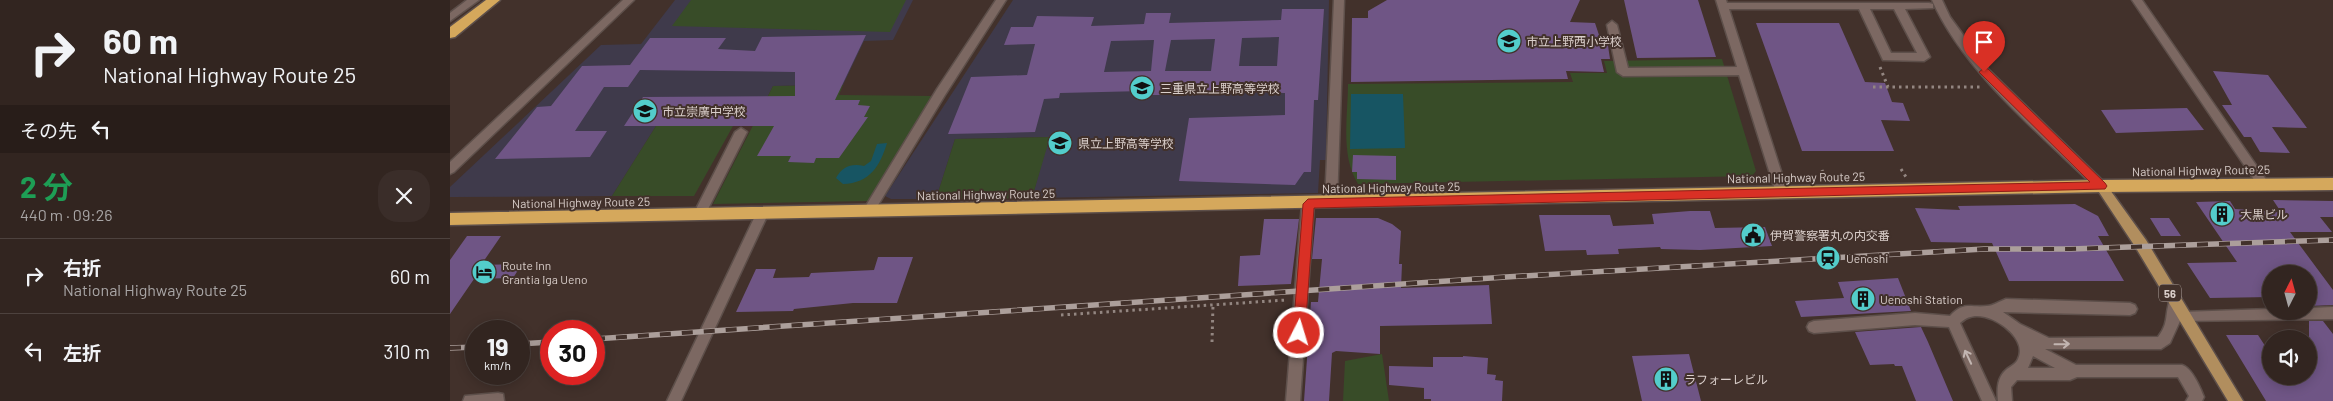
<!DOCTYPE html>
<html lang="ja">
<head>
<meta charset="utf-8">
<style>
  :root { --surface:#322520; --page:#3a2d29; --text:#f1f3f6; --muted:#a8a5a5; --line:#4d423e }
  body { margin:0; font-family:Barlow,"Noto Sans JP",sans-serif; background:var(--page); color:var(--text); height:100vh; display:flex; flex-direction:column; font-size:19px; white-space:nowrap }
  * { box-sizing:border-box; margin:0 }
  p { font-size:16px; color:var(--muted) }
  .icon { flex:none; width:28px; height:28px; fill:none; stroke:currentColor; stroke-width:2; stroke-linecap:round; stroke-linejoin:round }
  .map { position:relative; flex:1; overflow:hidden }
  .drawer { display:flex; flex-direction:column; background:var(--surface); width:450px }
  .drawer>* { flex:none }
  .guide { background:#322520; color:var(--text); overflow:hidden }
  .needle { width:32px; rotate:6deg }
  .tools { position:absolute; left:1812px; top:265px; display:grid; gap:10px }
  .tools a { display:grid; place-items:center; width:55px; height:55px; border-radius:50%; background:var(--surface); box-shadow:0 2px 12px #0003,0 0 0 1px var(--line); font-size:25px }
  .speed { position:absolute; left:15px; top:320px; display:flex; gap:10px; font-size:25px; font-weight:700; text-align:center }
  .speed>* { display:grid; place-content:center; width:65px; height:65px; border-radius:50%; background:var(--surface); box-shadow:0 2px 12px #0003,0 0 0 1px var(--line); line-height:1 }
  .speed small { font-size:12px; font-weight:400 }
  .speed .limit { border:8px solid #d22; background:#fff; color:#111 }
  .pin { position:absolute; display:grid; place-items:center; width:42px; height:42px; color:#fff; margin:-51px -21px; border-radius:50% 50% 50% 0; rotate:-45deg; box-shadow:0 0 5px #0007 }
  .pin .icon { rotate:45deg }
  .me { position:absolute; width:55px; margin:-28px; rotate:5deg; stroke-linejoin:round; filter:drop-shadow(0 0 4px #0008) }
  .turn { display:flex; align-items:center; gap:18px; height:105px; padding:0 20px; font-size:22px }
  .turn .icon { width:65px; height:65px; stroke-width:2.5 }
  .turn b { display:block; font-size:35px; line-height:42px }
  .then { display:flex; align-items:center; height:48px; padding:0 20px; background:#0003; gap:10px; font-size:19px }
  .round { display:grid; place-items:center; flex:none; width:52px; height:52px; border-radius:20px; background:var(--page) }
  .overview { display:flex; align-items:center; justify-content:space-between; height:85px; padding:0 20px }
  h1 { font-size:30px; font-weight:700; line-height:38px; color:#1e9e55 }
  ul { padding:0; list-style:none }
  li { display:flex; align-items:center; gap:15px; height:75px; padding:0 20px; border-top:1px solid var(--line) }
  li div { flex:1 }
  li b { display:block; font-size:19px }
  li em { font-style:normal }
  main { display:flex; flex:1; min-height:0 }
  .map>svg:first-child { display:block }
  .education { fill:#3f3a4b }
  .green { fill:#384c28 }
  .water { fill:#175563 }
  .building { fill:#6f5585; fill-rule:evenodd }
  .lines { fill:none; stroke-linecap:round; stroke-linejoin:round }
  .minor-casing { stroke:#5d4f4a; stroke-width:3 }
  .major-casing { stroke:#5d4f4a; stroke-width:3 }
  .highway-casing { stroke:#5d4f4a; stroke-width:3 }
  .path { stroke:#938681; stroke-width:3; stroke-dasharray:2.5 4; stroke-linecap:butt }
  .minor { fill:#7c6862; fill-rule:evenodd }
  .major { fill:#b18e5e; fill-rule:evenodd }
  .highway { fill:#d5a85c; fill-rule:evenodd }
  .rail-casing { stroke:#ac9f9b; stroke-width:5.5 }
  .rail { stroke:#42312b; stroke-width:4; stroke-dasharray:11; stroke-linecap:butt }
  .oneway { stroke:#c2b5b1 }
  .route { fill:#d93025; stroke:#8d1f18 }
  .labels { text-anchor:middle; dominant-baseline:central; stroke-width:4; stroke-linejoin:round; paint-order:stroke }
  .shield { fill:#42312b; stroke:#aca09b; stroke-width:1 }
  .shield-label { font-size:11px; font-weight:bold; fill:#dacfcb }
  .poi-label { font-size:12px; fill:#dacfcb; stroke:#42312b; text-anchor:start }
  .street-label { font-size:12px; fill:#dacfcb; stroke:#42312b }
</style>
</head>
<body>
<main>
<section class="drawer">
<div class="guide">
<div class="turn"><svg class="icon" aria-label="right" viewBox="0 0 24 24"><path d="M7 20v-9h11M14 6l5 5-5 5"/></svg><div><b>60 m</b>National Highway Route 25</div></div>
<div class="then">その先<svg class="icon" aria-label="left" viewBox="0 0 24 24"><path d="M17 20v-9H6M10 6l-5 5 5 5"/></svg></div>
</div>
<div class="overview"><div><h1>2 分</h1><p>440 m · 09:26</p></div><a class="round"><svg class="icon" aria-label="close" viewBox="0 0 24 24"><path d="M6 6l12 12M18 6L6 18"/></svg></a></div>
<ul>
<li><svg class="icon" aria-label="right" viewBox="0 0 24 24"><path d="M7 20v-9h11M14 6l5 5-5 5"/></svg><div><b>右折</b><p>National Highway Route 25</p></div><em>60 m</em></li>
<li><svg class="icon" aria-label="left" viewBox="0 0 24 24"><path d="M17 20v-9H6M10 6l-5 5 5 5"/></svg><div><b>左折</b></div><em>310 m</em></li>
</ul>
</section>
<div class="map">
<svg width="1883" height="401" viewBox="0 0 1883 401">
  <rect width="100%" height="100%" fill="#42312b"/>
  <!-- education -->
  <path class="education" d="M225 0H463L443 40 414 41 393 85 323 86 303 126H206L162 196 0 197V187L151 45 191 44Z
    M563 0H879L876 160H870L868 193 582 198 599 137 505 139 486 199H441L435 196Z"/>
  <!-- green -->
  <path class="green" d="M241 0H456L440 32 222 26Z
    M1272 59 1306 171 1302 176 908 184C890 155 898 116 898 84L1123 82 1120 73H1157L1154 61Z
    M393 85 389 95 482 96 418 201 263 204 323 86Z
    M206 126H283L244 196H162Z
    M600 137 582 198 486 199 505 139Z
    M932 354 939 401H893L895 361Z"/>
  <!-- water -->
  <path class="water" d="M901 94H953L955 148 900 149Z
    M437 143C430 166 420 183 393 184L386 178C392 167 401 163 414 166L421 161 427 144Z"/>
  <!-- building -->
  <path class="building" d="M937 0H1130L1120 22 1145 23 1150 38 1157 39 1160 59H1151L1154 72 1116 71 1118 79 901 82 902 18H918V11Z
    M1174 0H1248L1266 57 1187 58Z
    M832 9H874L868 100H864L861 172H854L845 185 729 181 739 118 835 115V93L714 91 713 95H694V91L610 93 609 98 594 99 585 132 498 134 521 77 577 75 585 44 554 45 561 27H583L587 16 644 17 641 26 694 24 696 13H721L719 23 831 20ZM829 37 827 66H789L792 38ZM765 39 761 71H715L721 40ZM704 40 701 71 654 72 661 41Z
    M1306 23H1389L1415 82 1435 83 1442 102 1453 103 1460 121 1431 120 1444 151H1352Z
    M416 35 385 100H410L408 105 420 106 414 117H418L389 158H366L364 163 338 162 341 156H307L324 126H174L193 97 345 96V72L190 70 178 87H154L125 131H157L140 157 45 159 87 107 101 106 132 66 180 65 200 38H276L268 49 305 51 312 37Z
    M1763 71 1818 75 1857 128 1822 127 1840 153 1810 152 1801 137H1794L1772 105H1782Z
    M1737 108 1754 130 1666 133 1651 110Z
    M903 155 946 156V180L907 179V172H902Z
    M1823 200 1883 201V217H1870L1882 232H1840L1883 290V305L1859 306V274H1821V297L1760 298 1737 263 1787 262 1746 202 1780 201 1785 209 1831 212Z
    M1625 204 1648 216 1659 236H1648L1674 281H1559L1542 243 1481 242 1465 208 1510 210 1508 206Z
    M1240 211H1260L1265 228 1315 227 1322 246 1250 250 1211 249 1210 247 1168 249 1169 254 1137 255 1136 250 1095 251 1089 215H1160L1163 226 1204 224 1202 214Z
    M866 218H928L942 224 951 231 949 264H952L951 288 1039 285 1042 324 930 326V354L886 351 882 353 879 401H854L861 302H868L872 259H862Z
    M1700 218H1719L1731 236H1711Z
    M814 219H849L841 284 788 286 790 256 810 255Z
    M17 236H51L31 265 72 264 63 278 24 279 0 314V260Z
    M428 257H463L447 303H403L344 309 343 311 286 312 306 269H326L323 278 359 277 361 273 424 270Z
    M1448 278 1461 311 1351 317 1345 301 1394 298 1388 282Z
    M1859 321H1873L1883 334V401H1816L1776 335H1808L1821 355V376H1859Z
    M1471 327 1478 342 1503 401H1466L1452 366H1445L1444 364 1420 365 1405 332Z
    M1239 354 1251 401H1192L1182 356Z
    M1013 356 1038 358 1037 374 1046 375 1045 380 1053 381 1052 401H981V399H974V388L939 385V366L983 367V357H1013Z"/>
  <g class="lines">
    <defs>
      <path id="minor" d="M17 0H29L0 21V13Z
        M173 0H184L4 172 0 174V162Z
        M546 0H556L495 95 422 215H414L412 212 414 209 487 89Z
        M884 0H894L887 203 885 206H877L875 203Z
        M1266 0H1276L1277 3H1479L1483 4V8L1455 9 1480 57 1474 61 1433 60 1409 9H1279L1338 193 1332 198 1326 193 1289 75 1173 76 1167 72 1157 25 1162 21 1167 25 1178 68 1287 67ZM1420 9H1444L1467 53H1441Z
        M1482 0H1492L1500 17 1538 69 1655 183 1657 186 1655 189H1647C1591 135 1513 71 1482 0Z
        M1682 0H1692L1817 181 1819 184 1817 187H1809Z
        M291 128 297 132 255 215 253 218H245L243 215 285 132Z
        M858 199 862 201 864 204 850 401H836L852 204 854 201Z
        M312 209 316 211 318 214 231 401H217L306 214 308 211Z
        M1726 296 1731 298 1732 312 1821 309V311H1859V308L1883 307V319L1730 321 1720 343 1711 349H1595L1626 365H1732C1742 368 1750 387 1754 397L1752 401H1736L1739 396 1728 377H1627L1620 380H1567L1561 387 1562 401H1548C1547 389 1547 377 1557 369 1561 366 1566 364 1568 359 1577 340 1551 321 1535 317 1525 315 1518 316 1510 323L1546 401H1532L1499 327 1465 325 1364 333 1359 331 1357 327 1359 323 1364 321 1465 313 1500 316C1514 301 1520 308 1537 306 1543 306 1550 301 1556 299L1680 303 1685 305 1687 309 1685 313 1680 315 1553 312 1570 324 1599 338 1708 337C1720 322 1714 312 1721 298ZM1583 356 1605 368H1578Z
        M48 393 53 394 54 401H13L15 396Z"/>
      <path id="major" d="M1651 181 1655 183 1696 240 1793 401H1778L1686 248 1647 189 1645 186 1647 183Z"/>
      <path id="highway" d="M36 0H50L5 37 0 38V27Z
        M1883 178V190L1651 192 0 225V213L1651 180Z"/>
    </defs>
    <!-- minor casing -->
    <use href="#minor" class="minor-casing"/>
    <!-- major casing -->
    <use href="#major" class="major-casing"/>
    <!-- highway casing -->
    <use href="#highway" class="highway-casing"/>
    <!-- path -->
    <path class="path" d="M1430 67 1438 87
      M1423 87H1532
      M1451 169 1456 177
      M1372 170 1375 179
      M611 315 836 300
      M762 342 763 305"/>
    <!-- minor -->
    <use href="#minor" class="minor"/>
    <!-- major -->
    <use href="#major" class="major"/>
    <!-- highway -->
    <use href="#highway" class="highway"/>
    <defs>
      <path id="rail" d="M144 339 1056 277 1534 249H1621L1883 240
        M69 344 101 342
        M0 348 26 347"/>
    </defs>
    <!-- rail casing -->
    <use href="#rail" class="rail-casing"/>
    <!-- rail -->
    <use href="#rail" class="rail"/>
  </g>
  <!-- one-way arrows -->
  <defs><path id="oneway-shaft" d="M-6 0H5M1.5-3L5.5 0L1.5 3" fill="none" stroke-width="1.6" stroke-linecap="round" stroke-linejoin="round" transform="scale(1.25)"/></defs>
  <g class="oneway">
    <use href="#oneway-shaft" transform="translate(1612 344) rotate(-1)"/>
    <use href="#oneway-shaft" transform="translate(1518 357) rotate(-115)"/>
  </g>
  <!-- route -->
  <path class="route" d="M1534 68 1538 69 1655 183 1657 186 1655 189 864 208 855 333 853 337H844L843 333 853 204 858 199 1640 182 1531 74 1529 72Z"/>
  <!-- icons -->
  <defs>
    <symbol id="school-disc" viewBox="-11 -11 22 22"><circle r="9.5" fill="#53cdcb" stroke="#42312b"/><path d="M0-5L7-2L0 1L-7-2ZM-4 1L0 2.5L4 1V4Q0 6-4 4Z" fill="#111"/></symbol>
    <symbol id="building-disc" viewBox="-11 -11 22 22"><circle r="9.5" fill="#53cdcb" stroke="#42312b"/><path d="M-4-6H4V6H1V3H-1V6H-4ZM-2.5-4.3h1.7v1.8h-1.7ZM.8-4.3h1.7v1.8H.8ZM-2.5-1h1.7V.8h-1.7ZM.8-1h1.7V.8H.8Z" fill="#111"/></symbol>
    <symbol id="civic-disc" viewBox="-11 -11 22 22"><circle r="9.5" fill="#53cdcb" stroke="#42312b"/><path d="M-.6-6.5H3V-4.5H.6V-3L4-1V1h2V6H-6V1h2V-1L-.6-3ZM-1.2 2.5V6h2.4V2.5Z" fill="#111"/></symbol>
    <symbol id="station-disc" viewBox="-11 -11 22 22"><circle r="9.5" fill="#53cdcb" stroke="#42312b"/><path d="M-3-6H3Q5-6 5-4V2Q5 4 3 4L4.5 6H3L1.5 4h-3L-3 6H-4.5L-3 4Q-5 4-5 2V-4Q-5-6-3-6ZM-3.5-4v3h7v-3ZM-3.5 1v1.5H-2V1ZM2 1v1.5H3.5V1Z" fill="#111"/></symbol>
    <symbol id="hotel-disc" viewBox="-11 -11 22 22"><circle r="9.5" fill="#53cdcb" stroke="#42312b"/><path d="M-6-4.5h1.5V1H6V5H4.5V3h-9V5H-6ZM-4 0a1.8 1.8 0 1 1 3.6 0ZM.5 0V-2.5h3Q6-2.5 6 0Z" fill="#111"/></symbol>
  </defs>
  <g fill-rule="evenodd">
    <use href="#school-disc" x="1045" y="27" width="28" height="28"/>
    <use href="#school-disc" x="678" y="74" width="28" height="28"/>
    <use href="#school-disc" x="181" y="97" width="28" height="28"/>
    <use href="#school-disc" x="596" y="129" width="28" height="28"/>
    <use href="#building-disc" x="1758" y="200" width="28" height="28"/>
    <use href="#civic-disc" x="1289" y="221" width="28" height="28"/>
    <use href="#station-disc" x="1364" y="244" width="28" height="28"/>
    <use href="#hotel-disc" x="20" y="258" width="28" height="28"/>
    <use href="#building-disc" x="1399" y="285" width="28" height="28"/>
    <use href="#building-disc" x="1202" y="365" width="28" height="28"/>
  </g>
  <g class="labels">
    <!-- shield labels -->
    <rect class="shield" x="1709" y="284.5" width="22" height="17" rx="4"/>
    <g class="shield-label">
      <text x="1720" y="293">56</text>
    </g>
    <!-- poi labels -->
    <g class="poi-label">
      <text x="1076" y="41">市立上野西小学校</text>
      <text x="710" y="88">三重県立上野高等学校</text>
      <text x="212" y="111">市立崇廣中学校</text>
      <text x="628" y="143">県立上野高等学校</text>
      <text x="1790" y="214">大黒ビル</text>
      <text x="1320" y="235">伊賀警察署丸の内交番</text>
      <text x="1396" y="258">Uenoshi</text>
      <text x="52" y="265">Route Inn<tspan x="52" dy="14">Grantia Iga Ueno</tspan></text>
      <text x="1430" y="299">Uenoshi Station</text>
      <text x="1234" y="379">ラフォーレビル</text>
    </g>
    <!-- street labels -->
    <g class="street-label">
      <text transform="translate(1751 170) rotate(-1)">National Highway Route 25</text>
      <text transform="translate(1346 177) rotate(-1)">National Highway Route 25</text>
      <text transform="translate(941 187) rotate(-1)">National Highway Route 25</text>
      <text transform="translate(536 194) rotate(-1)">National Highway Route 25</text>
      <text transform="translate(131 202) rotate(-1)">National Highway Route 25</text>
    </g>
  </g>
</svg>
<div class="tools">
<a><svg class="needle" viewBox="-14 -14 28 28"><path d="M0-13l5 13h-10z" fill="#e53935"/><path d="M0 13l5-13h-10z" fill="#a8a5a5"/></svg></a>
<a><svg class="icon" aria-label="sound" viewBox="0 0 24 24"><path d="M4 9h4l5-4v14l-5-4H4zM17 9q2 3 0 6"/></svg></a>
</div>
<div class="speed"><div>19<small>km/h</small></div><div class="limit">30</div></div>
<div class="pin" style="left:1534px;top:72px;background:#d93025"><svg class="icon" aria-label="arrive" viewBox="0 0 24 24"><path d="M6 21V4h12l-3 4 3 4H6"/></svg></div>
<svg class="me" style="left:849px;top:333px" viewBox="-20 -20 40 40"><circle r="17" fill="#d93025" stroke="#fff" stroke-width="3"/><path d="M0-11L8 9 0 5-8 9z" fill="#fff"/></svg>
</div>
</main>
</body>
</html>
